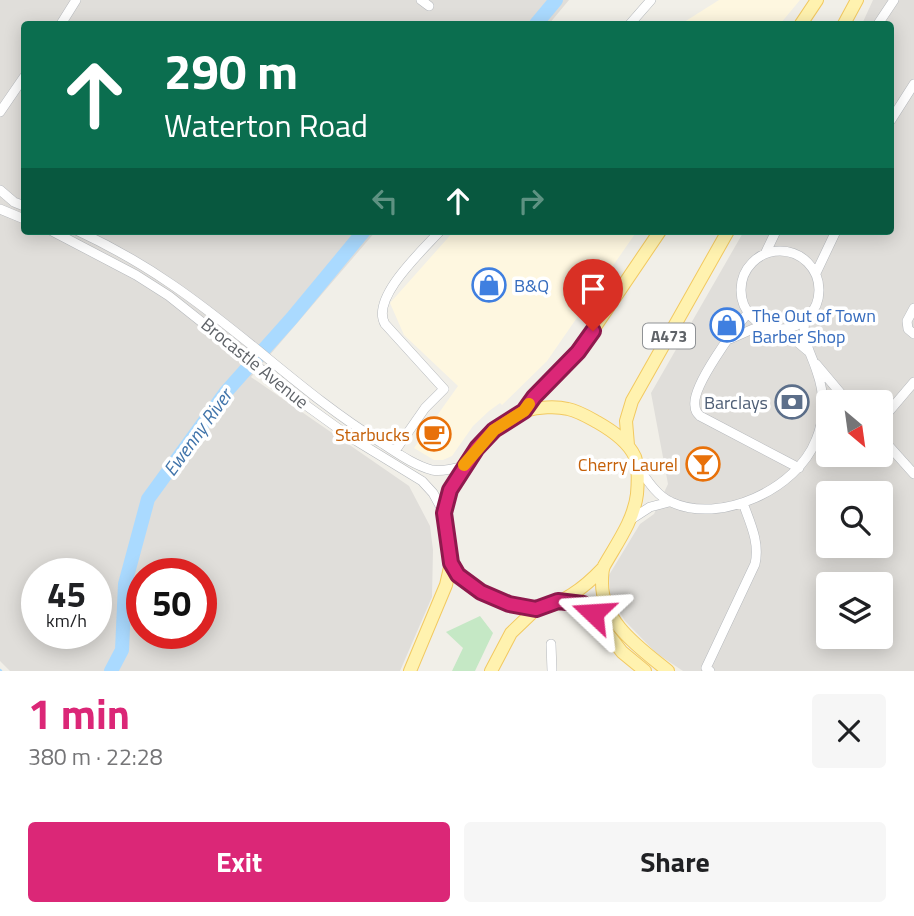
<!DOCTYPE html>
<html lang="en">
<head>
<meta charset="utf-8">
<style>
  :root { --surface:#fff; --page:#f6f6f6; --text:#202124; --muted:#757577; --accent:#db2777 }
  body { margin:0; font-family:"Titillium Web",sans-serif; background:var(--page); color:var(--text); height:100vh; display:flex; flex-direction:column; font-size:26px; white-space:nowrap }
  * { box-sizing:border-box; margin:0 }
  p { font-size:23px; color:var(--muted) }
  .icon { flex:none; width:38px; height:38px; fill:none; stroke:currentColor; stroke-width:2; stroke-linecap:round; stroke-linejoin:round }
  .map { position:relative; height:671px; overflow:hidden }
  .side { display:flex; flex-direction:column; background:var(--surface); flex:1 }
  .side>* { flex:none }
  .top-card { position:absolute; left:21px; top:21px; width:873px; height:214px; border-radius:7px; box-shadow:0 4px 18px #0003; background:#0b6e4f; color:#fff; overflow:hidden }
  .needle { width:46px; rotate:151deg }
  .buttons { position:absolute; left:816px; top:390px; display:grid; gap:14px }
  .buttons a { display:grid; place-items:center; width:77px; height:77px; border-radius:7px; background:var(--surface); box-shadow:0 4px 18px #0003; font-size:35px }
  .speed { position:absolute; left:21px; top:558px; display:flex; gap:14px; font-size:35px; font-weight:700; text-align:center }
  .speed>* { display:grid; place-content:center; width:91px; height:91px; border-radius:50%; background:var(--surface); box-shadow:0 4px 18px #0003; line-height:1 }
  .speed small { font-size:18px; font-weight:400 }
  .speed .limit { border:10px solid #d22; background:#fff; color:#111 }
  .pin { position:absolute; display:grid; place-items:center; width:60px; height:60px; color:#fff; margin:-72px -30px; border-radius:50% 50% 50% 0; rotate:-45deg; box-shadow:0 0 7px #0007 }
  .pin .icon { rotate:45deg }
  .me { position:absolute; width:77px; margin:-38px; rotate:290deg; stroke-linejoin:round; filter:drop-shadow(0 0 5px #0008) }
  .turn { display:flex; align-items:center; gap:24px; height:147px; padding:0 28px; font-size:32px }
  .turn .icon { width:91px; height:91px; stroke-width:2.5 }
  .turn b { display:block; font-size:49px; line-height:60px }
  .lanes { display:flex; align-items:center; height:66px; padding:0 28px; background:#0003; justify-content:center; gap:35px; direction:ltr }
  .lanes .off { opacity:.35 }
  .round { display:grid; place-items:center; flex:none; width:74px; height:74px; border-radius:7px; background:var(--page) }
  .overview { display:flex; align-items:center; justify-content:space-between; height:119px; padding:0 28px }
  h1 { font-size:42px; font-weight:700; line-height:52px; color:var(--accent) }
  .button { display:flex; gap:14px; margin-top:auto; padding:14px 28px }
  .button a { flex:1; height:80px; border-radius:7px; background:var(--accent); color:#fff; font-size:28px; font-weight:700; line-height:80px; text-align:center }
  .button a+a { background:var(--page); color:var(--text) }
  .map>svg:first-child { display:block }
  .commercial { fill:#fef7e0 }
  .industrial { fill:#e0deda; fill-rule:evenodd }
  .green { fill:#c5e8c5 }
  .lines { fill:none; stroke-linecap:round; stroke-linejoin:round }
  .stream { stroke:#aadaff; stroke-width:2.5 }
  .river { stroke:#aadaff; stroke-width:14 }
  .minor-casing { stroke:#b5b8bc; stroke-width:10 }
  .major-casing { stroke:#f2c960; stroke-width:14 }
  .minor { stroke:#fff; stroke-width:9 }
  .major { stroke:#fff2af; stroke-width:12 }
  .route-casing { stroke:#8e194d; stroke-width:18 }
  .route { stroke:#db2777; stroke-width:12 }
  .slow { stroke:#f59e0b; stroke-width:12 }
  .labels { text-anchor:middle; dominant-baseline:central; stroke-width:7; stroke-linejoin:round; paint-order:stroke }
  .shield { fill:#fff; stroke:#8f9295; stroke-width:2 }
  .shield-label { font-size:16px; font-weight:bold; fill:#5f6368 }
  .shop-label { font-size:18px; fill:#366cbe; stroke:#fff; text-anchor:start }
  .street-label { font-size:18px; fill:#5f6368; stroke:#fff }
  .service-label { font-size:18px; fill:#4e5e75; stroke:#fff; text-anchor:end }
  .food-label { font-size:18px; fill:#c56008; stroke:#fff; text-anchor:end }
  .water-label { font-size:19px; font-style:italic; fill:#4174aa; stroke:#fff }
</style>
</head>
<body>
<div class="map">
<svg width="914" height="671" viewBox="0 0 914 671">
  <rect width="100%" height="100%" fill="#f1efe8"/>
  <!-- commercial -->
  <path class="commercial" d="M719 0H800L780 24H681Z
    M454 231H637L547 361 502 405 500 403 489 411 473 426 452 456 443 460H434L414 448 458 386 404 335 390 303Z"/>
  <!-- industrial -->
  <path class="industrial" d="M0 0H569L549 24H24V231H376L251 377 409 486 430 526 433 550 432 597 400 671H10L0 661ZM37 574H96V634H37ZM142 574H201V634H142Z
    M873 0H914V671H683L656 653 625 621 610 596 609 575 640 524 654 514 668 484 651 393 744 231H891V24H862ZM828 402H880V455H828ZM828 494H880V546H828ZM828 584H880V637H828Z"/>
  <!-- green -->
  <path class="green" d="M480 616 493 633 475 671H452L463 648 446 632Z"/>
  <g class="lines">
    <!-- stream -->
    <path class="stream" d="M0 670 1 671"/>
    <!-- river -->
    <path class="river" d="M536 24 556 0
      M111 671 122 650 125 584 148 499 225 393 292 318 364 231"/>
    <defs>
      <path id="minor" d="M421 0 429 6
        M61 24 76 0
        M630 24 651 0
        M878 24 894 0
        M0 112 24 77
        M891 120 914 84
        M0 190 14 202 24 206
        M0 209 24 219
        M52 231 136 275 169 296 307 406 350 437 422 481 433 493 444 513
        M78 231C110 246 142 264 171 284 244 333 305 396 380 442 396 452 413 465 432 470 442 472 453 469 463 466
        M741 290a39 39 0 1 1 78 0a39 39 0 1 1-78 0Z
        M765 254 776 231
        M816 273 836 231
        M914 308 907 321 908 329 914 334
        M748 313C735 328 691 387 695 406 695 411 697 413 700 416L799 468
        M782 329 808 351
        M730 339 762 325
        M816 364 848 402
        M880 422 914 382
        M880 436 914 474
        M395 451 425 408 444 389 385 324C370 298 423 250 440 231
        M638 467C647 480 657 496 671 502 720 525 797 489 816 440 825 419 825 394 817 372 812 355 801 339 805 321
        M630 520 650 507 669 502
        M551 644 552 671
        M710 671 706 668 755 564C760 542 750 523 743 503"/>
      <path id="major" d="M801 24 817 0
        M844 24 857 0
        M524 411 534 397 578 352 660 231
        M628 445 626 421 632 401 728 231
        M602 569C586 586 560 607 535 609 513 610 468 591 456 572 450 562 449 552 447 541 446 533 444 524 444 515 445 479 491 421 526 411 538 407 556 406 568 409 578 411 588 417 597 422 611 430 628 441 635 457 639 468 638 482 637 494 634 520 617 543 604 566 602 571 602 575 602 581 601 622 640 648 668 671
        M558 601 583 604 587 607 622 652 645 671
        M410 671 446 585 451 563
        M491 671 511 633 536 609"/>
    </defs>
    <!-- minor casing -->
    <use href="#minor" class="minor-casing"/>
    <!-- major casing -->
    <use href="#major" class="major-casing"/>
    <!-- minor -->
    <use href="#minor" class="minor"/>
    <!-- major -->
    <use href="#major" class="major"/>
  </g>
  <g class="lines">
    <defs>
      <path id="route" d="M593 331 578 352 534 397 524 411 494 430 477 448 450 490 444 513 451 563 458 575 481 592 509 604 536 609 558 601 583 604 593 613"/>
    </defs>
    <!-- route casing -->
    <use href="#route" class="route-casing"/>
    <!-- route -->
    <use href="#route" class="route"/>
    <!-- slow -->
    <path class="slow" d="M464 465 494 430 524 411 529 404"/>
  </g>
  <!-- icons -->
  <defs>
    <symbol id="shop-ring" viewBox="-11 -11 22 22"><circle r="9.5" fill="#fff" stroke="#3f7fe0" stroke-width="1.5"/><path d="M-5-2.5h2.3a2.7 3.5 0 0 1 5.4 0H5L5.5 6h-11ZM-1.5-2.5h3a1.5 2.3 0 0 0-3 0Z" fill="#3f7fe0"/></symbol>
    <symbol id="bank-ring" viewBox="-11 -11 22 22"><circle r="9.5" fill="#fff" stroke="#5c6f8a" stroke-width="1.5"/><path d="M-6-4H6V4H-6ZM0-2.3a2.3 2.3 0 1 0 0 4.6a2.3 2.3 0 1 0 0-4.6Z" fill="#5c6f8a"/></symbol>
    <symbol id="cafe-ring" viewBox="-11 -11 22 22"><circle r="9.5" fill="#fff" stroke="#e8710a" stroke-width="1.5"/><path d="M-5.5-4.5H6V0H3Q3 3.5 0 3.5H-2.5Q-5.5 3.5-5.5 0ZM3-3.2v2h1.7v-2ZM-6 4.5H4V6H-6Z" fill="#e8710a"/></symbol>
    <symbol id="bar-ring" viewBox="-11 -11 22 22"><circle r="9.5" fill="#fff" stroke="#e8710a" stroke-width="1.5"/><path d="M-6-5H6L.8 .8V4.5H3.5V6h-7V4.5H-.8V.8Z" fill="#e8710a"/></symbol>
  </defs>
  <g fill-rule="evenodd">
    <use href="#shop-ring" x="470" y="266" width="38" height="38"/>
    <use href="#shop-ring" x="708" y="306" width="38" height="38"/>
    <use href="#bank-ring" x="773" y="383" width="38" height="38"/>
    <use href="#cafe-ring" x="415" y="415" width="38" height="38"/>
    <use href="#bar-ring" x="684" y="445" width="38" height="38"/>
  </g>
  <g class="labels">
    <!-- shield labels -->
    <rect class="shield" x="643" y="323.5" width="52" height="25" rx="5"/>
    <g class="shield-label">
      <text x="669" y="336">A473</text>
    </g>
    <!-- shop labels -->
    <g class="shop-label">
      <text x="514" y="285">B&amp;Q</text>
      <text x="752" y="315">The Out of Town<tspan x="752" dy="21">Barber Shop</tspan></text>
    </g>
    <!-- street labels -->
    <g class="street-label">
      <text transform="translate(255 363) rotate(39)">Brocastle Avenue</text>
    </g>
    <!-- service labels -->
    <g class="service-label">
      <text x="768" y="402">Barclays</text>
    </g>
    <!-- food labels -->
    <g class="food-label">
      <text x="410" y="434">Starbucks</text>
      <text x="678" y="464">Cherry Laurel</text>
    </g>
    <!-- water labels -->
    <g class="water-label">
      <text transform="translate(197 432) rotate(-54)">Ewenny River</text>
    </g>
  </g>
</svg>
<div class="buttons">
<a><svg class="needle" viewBox="-14 -14 28 28"><path d="M0-13l5 13h-10z" fill="#e53935"/><path d="M0 13l5-13h-10z" fill="#757577"/></svg></a>
<a><svg class="icon" aria-label="search" viewBox="0 0 24 24"><circle cx="10" cy="10" r="6"/><path d="M15 15l6 6"/></svg></a>
<a><svg class="icon" aria-label="layers" viewBox="0 0 24 24"><path d="M12 4l9 5-9 5-9-5zM3 14l9 5 9-5"/></svg></a>
</div>
<div class="speed"><div>45<small>km/h</small></div><div class="limit">50</div></div>
<div class="pin" style="left:593px;top:331px;background:#d93025"><svg class="icon" aria-label="arrive" viewBox="0 0 24 24"><path d="M6 21V4h12l-3 4 3 4H6"/></svg></div>
<svg class="me" style="left:593px;top:613px" viewBox="-20 -20 40 40"><path d="M0-17L14 15 0 8-14 15z" fill="#db2777" stroke="#fff" stroke-width="4"/></svg>
<div class="top-card">
<div class="turn"><svg class="icon" aria-label="ahead" viewBox="0 0 24 24"><path d="M12 20V5M6 11l6-6 6 6"/></svg><div><b>290 m</b>Waterton Road</div></div>
<div class="lanes"><svg class="icon off" aria-label="left" viewBox="0 0 24 24"><path d="M17 20v-9H6M10 6l-5 5 5 5"/></svg><svg class="icon" aria-label="ahead" viewBox="0 0 24 24"><path d="M12 20V5M6 11l6-6 6 6"/></svg><svg class="icon off" aria-label="right" viewBox="0 0 24 24"><path d="M7 20v-9h11M14 6l5 5-5 5"/></svg></div>
</div>
</div>
<section class="side">
<div class="overview"><div><h1>1 min</h1><p>380 m · 22:28</p></div><a class="round"><svg class="icon" aria-label="close" viewBox="0 0 24 24"><path d="M6 6l12 12M18 6L6 18"/></svg></a></div>
<div class="button"><a>Exit</a><a>Share</a></div>
</section>
</body>
</html>
